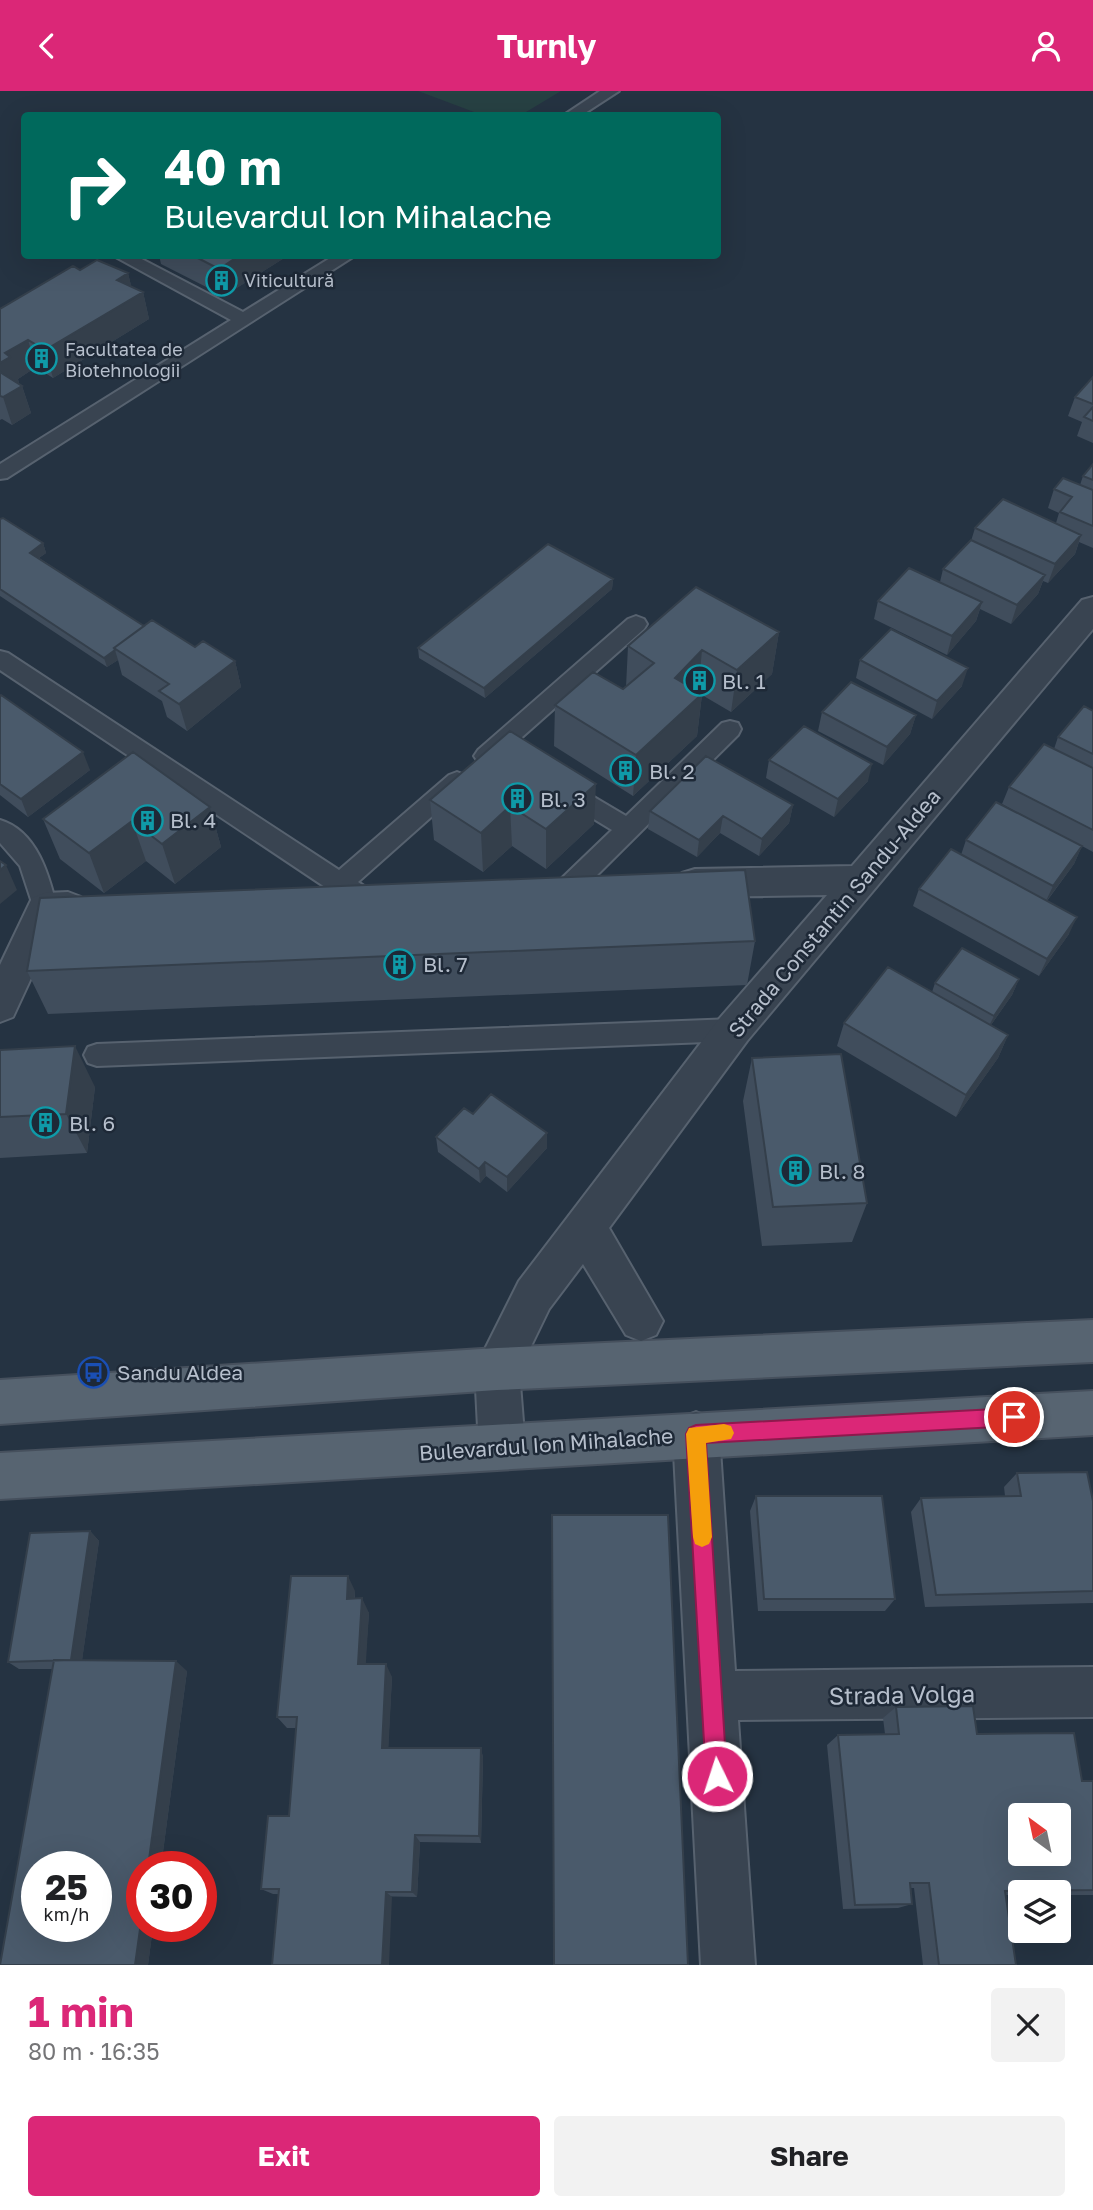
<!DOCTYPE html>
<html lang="en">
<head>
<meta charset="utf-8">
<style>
  :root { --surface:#fff; --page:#f2f2f2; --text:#202124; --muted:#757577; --accent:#db2777 }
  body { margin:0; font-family:"Golos Text",sans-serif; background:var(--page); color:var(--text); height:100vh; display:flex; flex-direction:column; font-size:26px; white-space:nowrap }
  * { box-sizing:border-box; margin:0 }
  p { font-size:23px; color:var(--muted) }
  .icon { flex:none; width:38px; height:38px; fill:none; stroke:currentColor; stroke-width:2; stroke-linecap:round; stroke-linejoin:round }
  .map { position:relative; height:1874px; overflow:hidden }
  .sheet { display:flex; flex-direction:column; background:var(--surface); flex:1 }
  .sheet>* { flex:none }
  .guide { position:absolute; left:21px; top:21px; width:700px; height:147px; border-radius:7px; box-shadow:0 7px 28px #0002; background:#00695c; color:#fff; overflow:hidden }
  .needle { width:46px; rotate:327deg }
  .tools { position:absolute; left:1008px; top:1712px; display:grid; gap:14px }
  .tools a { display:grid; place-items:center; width:63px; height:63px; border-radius:7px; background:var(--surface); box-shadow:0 7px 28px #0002; font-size:35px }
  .speed { position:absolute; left:21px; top:1760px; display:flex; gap:14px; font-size:35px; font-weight:700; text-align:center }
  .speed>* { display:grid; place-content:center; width:91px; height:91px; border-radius:50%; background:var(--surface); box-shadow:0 7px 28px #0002; line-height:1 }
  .speed small { font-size:18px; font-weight:400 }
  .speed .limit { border:10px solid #d22; background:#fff; color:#111 }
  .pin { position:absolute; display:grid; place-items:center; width:60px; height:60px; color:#fff; margin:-30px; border:4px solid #fff; border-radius:50%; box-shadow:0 2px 7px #0007 }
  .me { position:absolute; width:77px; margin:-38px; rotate:356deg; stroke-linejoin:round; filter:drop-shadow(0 0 5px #0008) }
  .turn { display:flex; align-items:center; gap:24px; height:147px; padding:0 28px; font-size:32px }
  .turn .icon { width:91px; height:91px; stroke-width:2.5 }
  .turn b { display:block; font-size:49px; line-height:60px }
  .round { display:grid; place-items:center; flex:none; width:74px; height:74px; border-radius:7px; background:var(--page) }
  .head { display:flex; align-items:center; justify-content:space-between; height:119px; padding:0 28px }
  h1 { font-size:42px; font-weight:700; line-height:52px; color:var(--accent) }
  .action { display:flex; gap:14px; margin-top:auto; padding:14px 28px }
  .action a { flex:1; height:80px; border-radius:7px; background:var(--accent); color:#fff; font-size:28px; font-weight:700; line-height:80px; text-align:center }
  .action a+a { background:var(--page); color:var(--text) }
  header { display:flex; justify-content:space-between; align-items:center; height:91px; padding:0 28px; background:var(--accent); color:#fff; font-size:32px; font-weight:700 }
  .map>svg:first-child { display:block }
  .green { fill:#274143 }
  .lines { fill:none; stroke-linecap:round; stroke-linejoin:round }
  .lane-casing { stroke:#57626f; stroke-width:4 }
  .street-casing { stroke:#57626f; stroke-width:4 }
  .primary-casing { stroke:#46505d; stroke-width:4 }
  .lane { fill:#394451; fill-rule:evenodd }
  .street { fill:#394451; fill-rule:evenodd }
  .primary { fill:#576471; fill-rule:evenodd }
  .wall { fill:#404d5c }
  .shaded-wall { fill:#343f4b }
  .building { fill:#4a5a6b; stroke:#343f4b; stroke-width:2; fill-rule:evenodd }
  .route { fill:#db2777; stroke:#8e194d; stroke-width:2 }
  .slow { fill:#f59e0b }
  .labels { text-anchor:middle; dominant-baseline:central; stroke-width:5; stroke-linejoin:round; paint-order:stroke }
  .far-poi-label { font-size:18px; fill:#b6bfcc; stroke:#1e2937; text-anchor:start }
  .poi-label { font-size:21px; fill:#b6bfcc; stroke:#1e2937; text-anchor:start }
  .street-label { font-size:21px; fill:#b6bfcc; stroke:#1e2937 }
  .near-street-label { font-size:24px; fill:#b6bfcc; stroke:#1e2937 }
</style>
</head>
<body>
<header><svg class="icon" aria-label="back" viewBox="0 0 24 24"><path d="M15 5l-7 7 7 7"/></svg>Turnly<svg class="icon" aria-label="person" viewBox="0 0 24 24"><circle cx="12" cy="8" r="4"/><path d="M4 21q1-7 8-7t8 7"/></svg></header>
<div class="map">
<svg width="1093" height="1874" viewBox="0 0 1093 1874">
  <rect width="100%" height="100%" fill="#253342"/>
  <!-- green -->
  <path class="green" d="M418 0H561L521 24H482Z"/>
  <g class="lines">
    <defs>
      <path id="lane" d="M600 0H619L582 24H564Z
        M112 164H134L243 221 335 164H356L7 387 0 388V373L231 229Z
        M636 525 644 528 647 533 644 538 494 671 486 674 478 671 474 665 478 659 628 528Z
        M0 560 8 562 339 779 449 684 457 681 465 684 469 690 465 696 358 791 367 797 370 804 367 811 358 814 331 800 0 579Z
        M730 630 738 632 741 638 738 644 579 802 570 805 561 802 558 795 561 788 612 739 556 705 552 699 556 693 564 690 572 693 626 725 722 632Z
        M0 729C37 740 49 784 57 817L54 824 45 827 36 824 20 775 0 752Z
        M733 928 742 931 746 939 742 947 733 950 97 975 88 972 84 964 88 956 97 953Z"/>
      <path id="street" d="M1093 506V538L747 950 609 1137 663 1230 656 1244 641 1250 626 1244 583 1173 549 1218 519 1280 525 1356 518 1372 502 1378 486 1372 479 1356 475 1278 519 1190 719 928 827 804 695 806 682 802 677 792 682 782 695 778 852 775 1082 509Z
        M68 801 81 806 86 816 81 826 57 831 13 926 0 931V874L32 807 45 802Z
        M696 1321 712 1327 719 1343 735 1580 1093 1576V1626L738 1629 755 1874H701L673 1343 680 1327Z"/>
      <path id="primary" d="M1093 1229V1271L497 1299 0 1333V1289L497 1257Z
        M1093 1300V1344L0 1408V1362Z"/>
    </defs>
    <!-- lane casing -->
    <use href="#lane" class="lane-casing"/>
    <!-- street casing -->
    <use href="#street" class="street-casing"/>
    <!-- primary casing -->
    <use href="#primary" class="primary-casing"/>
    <!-- lane -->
    <use href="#lane" class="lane"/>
    <!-- street -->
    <use href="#street" class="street"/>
    <!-- primary -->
    <use href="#primary" class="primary"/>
  </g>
  <!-- wall -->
  <path class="wall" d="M159 164H289L224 205 161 173Z
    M80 179 128 182 131 195 143 201 149 228 53 287 36 276 18 288 19 293 22 295 31 322 12 334 2 328 0 329V218Z
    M1093 286V352L1077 345 1082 331 1068 325 1075 306Z
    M1093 373V457L1079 451 1075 463 1048 492 1043 490 1038 503 1011 533 980 518 976 530 947 564 874 528 878 510 940 491 943 478 971 450 975 437 1056 432 1059 422 1048 417 1054 398 1080 394 1083 385Z
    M0 428 43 452 46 462 39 467 144 535 195 556 235 570 241 596 187 640 167 626 162 610 122 584 118 569 107 576 0 505Z
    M613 488 612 498 485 607 419 567 418 557Z
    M779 541 772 583 731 621 702 604 697 645 633 705 554 655 555 614 623 598 626 596 628 555Z
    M860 569 962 595 932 628 856 587Z
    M0 605 90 679 28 726 0 704Z
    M1093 620V761L1082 755 1074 773 1047 810 1069 843 1039 885 913 815 919 798 961 764 966 749 1063 746 1002 713 1009 696 1054 658 1058 646Z
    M822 621 916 624 910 643 883 674 818 640Z
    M510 640 594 733 546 778 512 755 483 781 434 749 430 709Z
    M769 669 868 690 834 726 766 687Z
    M793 714 789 732 759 765 720 742 697 766 648 738 650 720Z
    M210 716 221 756 175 793 146 770 104 802 60 768 43 728Z
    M755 850 747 894 48 923 27 880Z
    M1019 888 1012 904 991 934 1008 944 998 967 956 1026 837 955 844 932 932 901 935 892Z
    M0 959 95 996 87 1062 0 1067Z
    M752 967 867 1112 852 1151 762 1155 743 1010Z
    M473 1023 547 1057 507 1101 486 1085 480 1092 438 1061 436 1046Z
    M1017 1382 1093 1410V1512L925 1516 911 1421 921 1407 1005 1405 1004 1396Z
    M756 1405 895 1508 885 1520H758L750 1420Z
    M90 1440 99 1450 82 1569 187 1580 148 1874H0L53 1578H19L8 1571Z
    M355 1500V1507L369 1522 365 1573 392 1586 388 1657H481L483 1667 481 1752 420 1751 417 1806 273 1803 261 1798 289 1725 296 1637H287L277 1626Z
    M896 1616 977 1643 1082 1690H1093V1804H1059V1801H1020V1804H1005L1016 1874H923L914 1797H911L912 1813 898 1817 843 1818 827 1654 838 1644 885 1643 883 1627Z"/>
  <!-- shaded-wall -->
  <path class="shaded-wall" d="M240 164H289L224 205 219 178Z
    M128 182 134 206 143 201 149 228 53 287 45 259 117 189Z
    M28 249 36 276 18 288 19 293 0 299V272L5 262Z
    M22 295 31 322 12 334 3 306Z
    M1081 444 1075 463 1048 492 1055 473Z
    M43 452 46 462 33 471 30 462Z
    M1045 484 1038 503 1011 533 1017 514Z
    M613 488 612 498 485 607 484 597Z
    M982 511 976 530 947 564 952 545Z
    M779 541 772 583 731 621 737 579Z
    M115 559 118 569 107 576 104 567Z
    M702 559 698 602 675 587Z
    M235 570 241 596 187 640 179 613Z
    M968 577 962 595 932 628 937 610Z
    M702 603 697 645 633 705 636 664Z
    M916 624 910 643 883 674 887 656Z
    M83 661 90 679 28 726 21 708Z
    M872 673 868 690 834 726 838 708Z
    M596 693 594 733 546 778V738Z
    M793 714 789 732 759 765 762 748Z
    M510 715 512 755 483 781 481 742Z
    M210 716 221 756 175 793 162 753Z
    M723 725 720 742 697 766 699 749Z
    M132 730 146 770 104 802 89 762Z
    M1082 755 1074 773 1045 812 1053 795Z
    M6 774 17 799 0 813V779Z
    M1077 826 1069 843 1039 885 1047 868Z
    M1019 888 1012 904 986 941 994 925Z
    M1008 944 998 967 956 1026 966 1004Z
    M75 955 95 996 87 1062 66 1023Z
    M547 1042V1057L507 1101V1086Z
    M485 1071 486 1085 480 1092 479 1078Z
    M90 1440 99 1450 81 1577 71 1570Z
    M348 1485 355 1500 354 1522 347 1508Z
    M362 1507 369 1522 365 1586 358 1573Z
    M176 1570 187 1580 161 1776H148Z
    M386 1573 392 1586 388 1667 382 1657Z
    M481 1657 483 1667 481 1752 479 1745Z
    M415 1744 420 1751 417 1806 412 1801Z
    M386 1801 392 1806 389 1874H382Z
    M142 1824V1836H153L148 1874H135Z"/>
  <!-- building -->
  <path class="building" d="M192 164H240L219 178Z
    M97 169 128 182 117 189 143 201 45 259 28 249 5 262 10 266 0 272V218L73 175 80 179Z
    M0 281 22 295 3 306 0 305Z
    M1093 286V313L1075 306Z
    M1093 316V330L1084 326Z
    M1093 373V389L1083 385Z
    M1063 387 1093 399V435L1060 421 1072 406 1054 398Z
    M1003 408 1081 444 1055 473 975 437Z
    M3 427 43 452 30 462 144 535 114 557 115 559 104 567 0 498V428Z
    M971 449 1045 484 1017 514 943 478Z
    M548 453 613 488 484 597 418 557Z
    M909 477 982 511 952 545 878 510Z
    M696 496 779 541 737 579 702 559 675 587 702 603 636 664 555 614 593 581 623 598 654 572 628 555Z
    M152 529 195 556 203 550 235 570 179 613 159 600 169 593 114 557Z
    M891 538 968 577 937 610 860 569Z
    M851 591 916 624 887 656 822 621Z
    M1 604 83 661 21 708 0 693V605Z
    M1084 615 1093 620V663L1058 646Z
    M804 635 872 673 838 708 769 669Z
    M510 640 596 693 546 738 510 715 481 742 430 709Z
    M1044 653 1093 677V739L1009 696Z
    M133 661 210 716 162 753 132 730 89 762 43 728Z
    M706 665 793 714 762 748 723 725 699 749 650 720Z
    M996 711 1082 755 1053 795 966 749Z
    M951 758 1077 826 1047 868 919 798Z
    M0 770 6 774 0 779Z
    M745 779 755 850 27 880 40 807Z
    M962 857 1019 888 994 925 935 892Z
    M888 876 1008 944 966 1004 844 932Z
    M75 955 66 1023 0 1026V959Z
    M841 963 867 1112 773 1116 752 967Z
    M491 1003 547 1042 507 1086 485 1071 479 1078 436 1046 464 1017 473 1023Z
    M1087 1381 1093 1410V1500L936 1504 921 1407 1021 1405 1017 1382Z
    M756 1405H882L895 1508H764Z
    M552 1424H668L688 1874H554Z
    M90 1440 71 1569 8 1571 30 1442Z
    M291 1485H348L347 1508 362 1507 358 1573H386L382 1657H481L479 1745 415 1744 412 1801H386L382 1874H272L279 1798H261L268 1725H289L297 1626H277Z
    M54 1569 176 1570 148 1776H142V1824L135 1874H0ZM37 1776H96V1836H37Z
    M973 1615 977 1643 1074 1642 1082 1690H1093V1799L1005 1800 1016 1874H939L929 1792H910L912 1813 855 1814 838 1644 899 1643 896 1616ZM1020 1724H1059V1762H1020Z"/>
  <!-- route -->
  <path class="route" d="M1014 1317 1020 1320 1023 1326 1020 1332 1014 1335 706 1352 727 1685 724 1693 717 1696 709 1693 706 1685 686 1343 689 1337 696 1334Z"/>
  <!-- slow -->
  <path class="slow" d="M724 1333 731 1335 734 1342 731 1348 706 1352 712 1446 709 1453 702 1456 695 1453 693 1446 686 1343 689 1337Z"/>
  <!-- icons -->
  <defs>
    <symbol id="building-ring" viewBox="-11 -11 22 22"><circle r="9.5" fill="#1e2937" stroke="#0f9aa8" stroke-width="1.5"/><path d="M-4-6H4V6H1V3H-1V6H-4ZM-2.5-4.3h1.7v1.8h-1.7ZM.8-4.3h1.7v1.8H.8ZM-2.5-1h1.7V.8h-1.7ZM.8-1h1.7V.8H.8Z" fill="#0f9aa8"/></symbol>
    <symbol id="bus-ring" viewBox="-11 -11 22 22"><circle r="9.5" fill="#1e2937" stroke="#1a4fb4" stroke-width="1.5"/><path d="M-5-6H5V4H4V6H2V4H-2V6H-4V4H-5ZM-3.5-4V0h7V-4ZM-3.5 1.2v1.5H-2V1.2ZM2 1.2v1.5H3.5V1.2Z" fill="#1a4fb4"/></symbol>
  </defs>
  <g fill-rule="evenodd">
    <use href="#building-ring" x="204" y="172" width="35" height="35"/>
    <use href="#building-ring" x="24" y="250" width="35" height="35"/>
    <use href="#building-ring" x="682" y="572" width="35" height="35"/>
    <use href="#building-ring" x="608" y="662" width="35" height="35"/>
    <use href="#building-ring" x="500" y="690" width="35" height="35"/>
    <use href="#building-ring" x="130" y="712" width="35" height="35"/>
    <use href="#building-ring" x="382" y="856" width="35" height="35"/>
    <use href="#building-ring" x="28" y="1014" width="35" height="35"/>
    <use href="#building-ring" x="778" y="1062" width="35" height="35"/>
    <use href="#bus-ring" x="76" y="1264" width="35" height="35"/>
  </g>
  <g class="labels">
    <!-- far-poi labels -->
    <g class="far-poi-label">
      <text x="244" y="189">Viticultură</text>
      <text x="65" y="258">Facultatea de<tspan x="65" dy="21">Biotehnologii</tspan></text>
    </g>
    <!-- poi labels -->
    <g class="poi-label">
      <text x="722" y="590">Bl. 1</text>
      <text x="649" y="680">Bl. 2</text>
      <text x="540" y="708">Bl. 3</text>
      <text x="170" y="729">Bl. 4</text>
      <text x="423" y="873">Bl. 7</text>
      <text x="69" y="1032">Bl. 6</text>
      <text x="819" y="1080">Bl. 8</text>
      <text x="117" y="1281">Sandu Aldea</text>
    </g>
    <!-- street labels -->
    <g class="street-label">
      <text transform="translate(834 822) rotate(-50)">Strada Constantin Sandu-Aldea</text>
      <text transform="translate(546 1353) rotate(-4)">Bulevardul Ion Mihalache</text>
    </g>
    <!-- near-street labels -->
    <g class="near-street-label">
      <text transform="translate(902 1603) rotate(-1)">Strada Volga</text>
    </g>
  </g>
</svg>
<div class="tools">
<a><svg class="needle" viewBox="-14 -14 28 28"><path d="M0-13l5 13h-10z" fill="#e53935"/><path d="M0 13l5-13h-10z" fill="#757577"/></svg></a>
<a><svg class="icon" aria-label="layers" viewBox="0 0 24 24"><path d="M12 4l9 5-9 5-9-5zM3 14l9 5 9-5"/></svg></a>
</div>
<div class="speed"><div>25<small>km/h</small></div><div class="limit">30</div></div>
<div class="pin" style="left:1014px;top:1326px;background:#d93025"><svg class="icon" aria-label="arrive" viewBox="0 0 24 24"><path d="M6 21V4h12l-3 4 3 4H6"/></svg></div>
<svg class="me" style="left:717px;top:1685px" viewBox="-20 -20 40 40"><circle r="17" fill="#db2777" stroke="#fff" stroke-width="3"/><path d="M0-11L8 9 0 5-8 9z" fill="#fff"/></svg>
<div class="guide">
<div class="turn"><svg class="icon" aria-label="right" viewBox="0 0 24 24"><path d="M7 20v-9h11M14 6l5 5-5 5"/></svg><div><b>40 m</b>Bulevardul Ion Mihalache</div></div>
</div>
</div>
<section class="sheet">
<div class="head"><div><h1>1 min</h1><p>80 m · 16:35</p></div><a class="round"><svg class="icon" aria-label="close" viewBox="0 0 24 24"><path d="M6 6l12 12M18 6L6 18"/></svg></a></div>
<div class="action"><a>Exit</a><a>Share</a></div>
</section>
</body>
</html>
